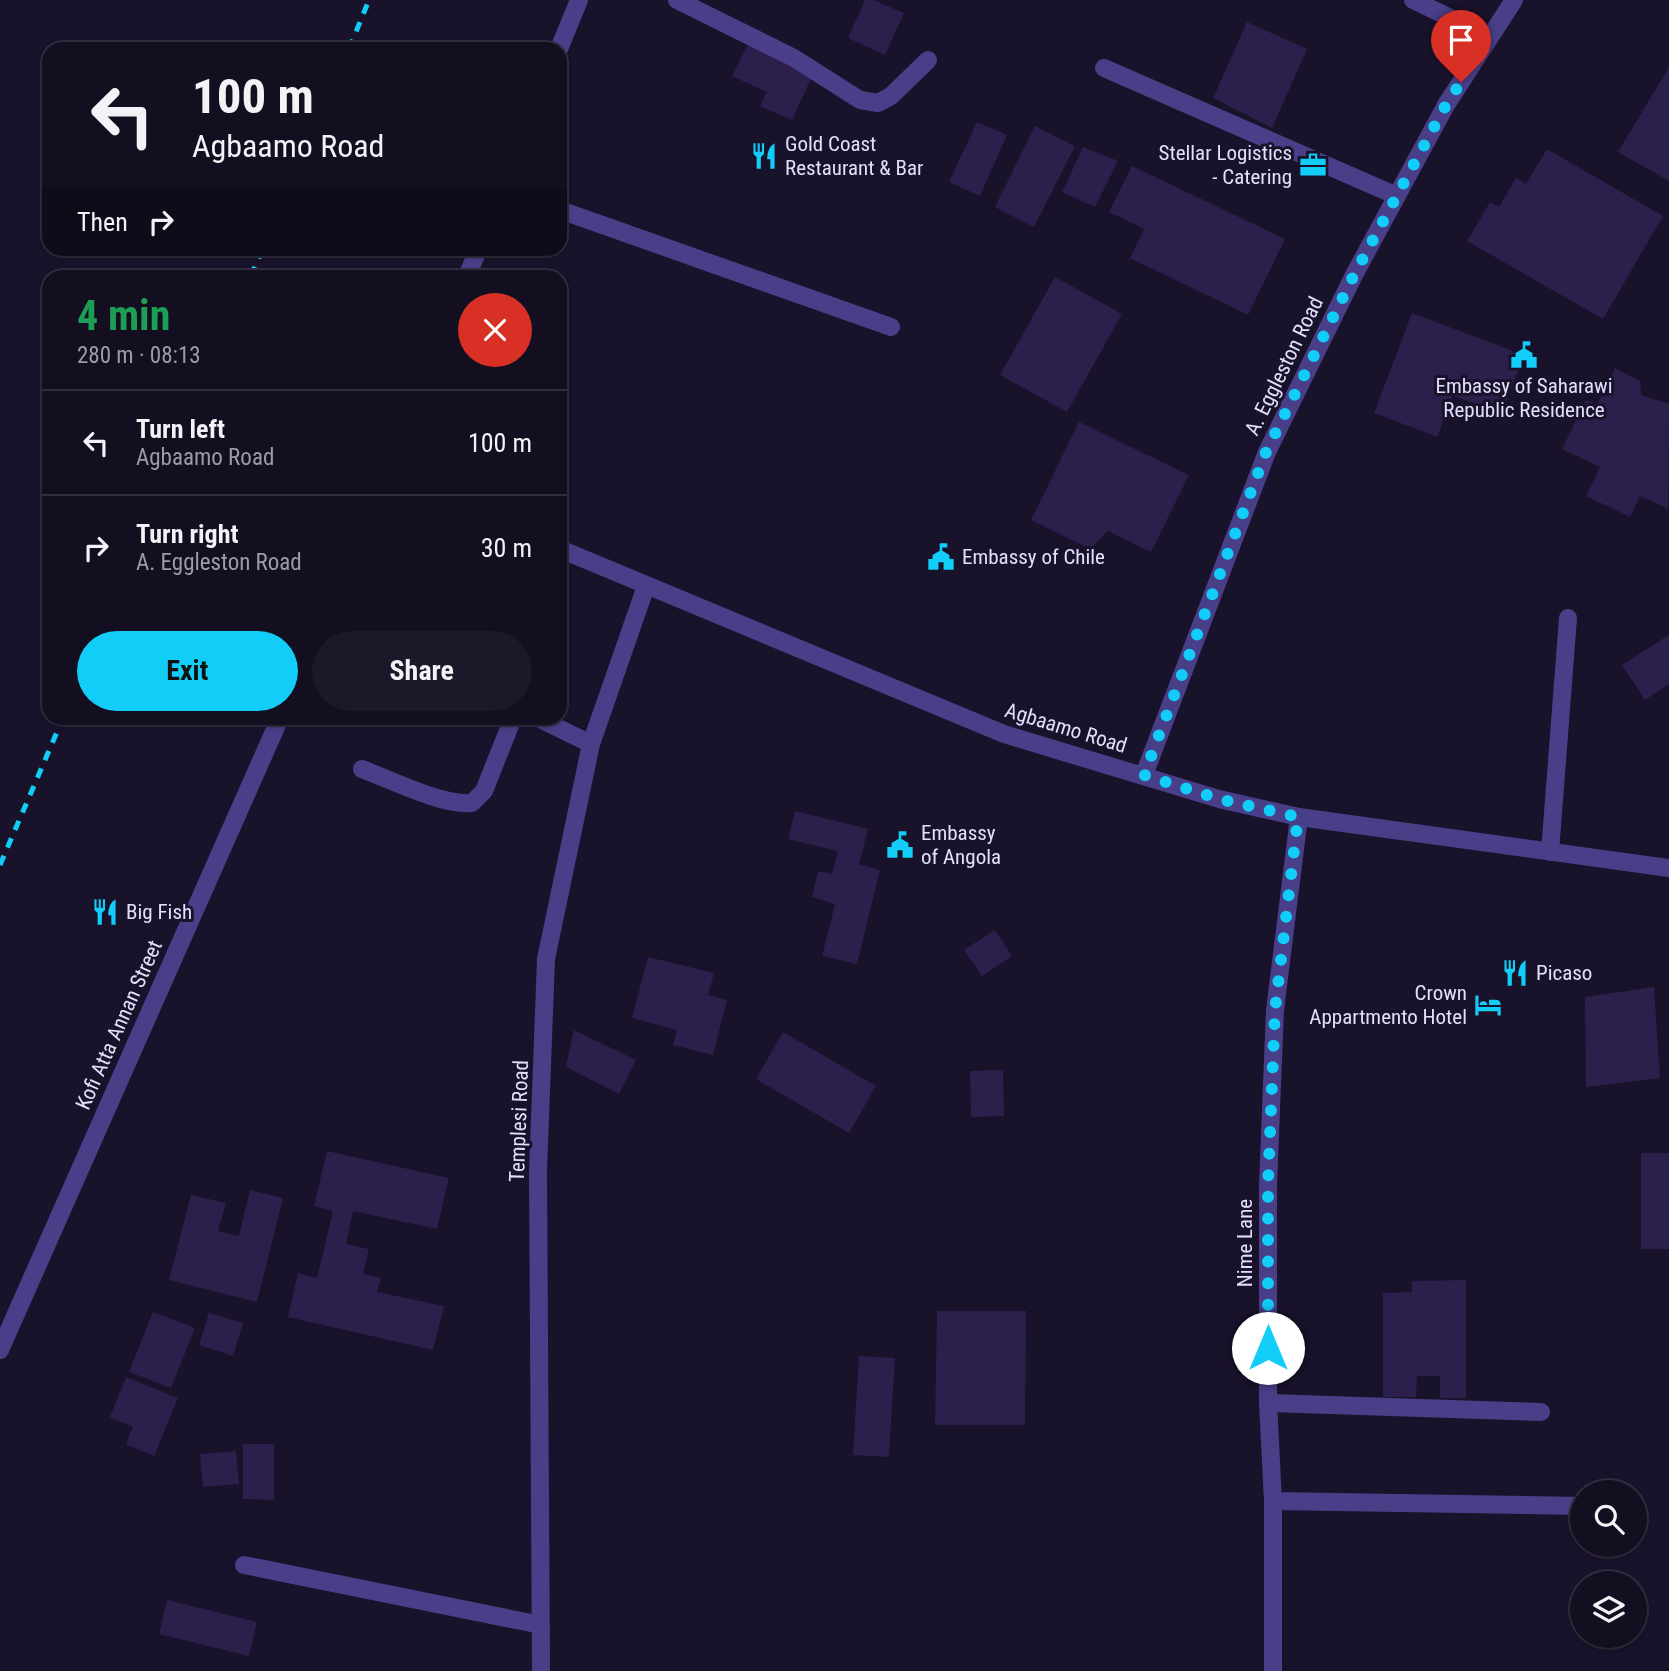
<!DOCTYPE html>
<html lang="en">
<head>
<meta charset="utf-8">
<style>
  :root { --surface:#130e20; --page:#1c1729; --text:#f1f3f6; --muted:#9d9ca5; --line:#322e3e; --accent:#11cdf7 }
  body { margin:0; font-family:"Roboto Condensed",sans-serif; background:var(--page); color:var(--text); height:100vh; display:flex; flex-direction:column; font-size:26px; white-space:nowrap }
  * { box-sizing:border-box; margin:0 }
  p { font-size:23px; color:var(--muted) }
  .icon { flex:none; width:38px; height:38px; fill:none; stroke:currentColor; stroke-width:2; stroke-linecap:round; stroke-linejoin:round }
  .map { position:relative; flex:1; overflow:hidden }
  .details { position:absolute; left:42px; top:270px; width:525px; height:455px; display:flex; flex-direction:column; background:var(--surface); border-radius:21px; box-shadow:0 2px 5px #0004,0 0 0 2px var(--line) }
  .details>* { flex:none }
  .hud { position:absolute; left:42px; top:42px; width:525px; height:214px; border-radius:21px; box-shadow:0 2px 5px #0004,0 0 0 2px var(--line); background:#130e20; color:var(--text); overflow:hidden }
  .fabs { position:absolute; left:1570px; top:1480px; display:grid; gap:14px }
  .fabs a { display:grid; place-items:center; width:77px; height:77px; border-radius:50%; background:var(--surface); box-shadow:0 2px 5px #0004,0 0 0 2px var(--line); font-size:35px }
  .pin { position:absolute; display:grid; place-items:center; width:60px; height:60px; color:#fff; margin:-72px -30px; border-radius:50% 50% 50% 0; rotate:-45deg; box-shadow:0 0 7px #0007 }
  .pin .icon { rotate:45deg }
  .me { position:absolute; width:77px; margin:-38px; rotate:0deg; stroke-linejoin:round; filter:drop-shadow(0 0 5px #0008) }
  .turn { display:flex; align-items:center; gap:24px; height:147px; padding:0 35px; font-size:32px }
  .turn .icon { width:91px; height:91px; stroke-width:2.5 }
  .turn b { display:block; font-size:49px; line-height:60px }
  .then { display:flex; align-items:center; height:66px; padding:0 35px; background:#0003; gap:14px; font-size:26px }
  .round { display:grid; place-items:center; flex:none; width:74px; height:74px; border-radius:37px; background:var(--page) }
  .overview { display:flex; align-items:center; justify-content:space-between; height:119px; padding:0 35px }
  h1 { font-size:42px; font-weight:700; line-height:52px; color:#1e9e55 }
  .cta { display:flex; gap:14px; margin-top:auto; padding:14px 35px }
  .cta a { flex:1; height:80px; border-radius:42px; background:var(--accent); color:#111; font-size:28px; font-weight:700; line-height:80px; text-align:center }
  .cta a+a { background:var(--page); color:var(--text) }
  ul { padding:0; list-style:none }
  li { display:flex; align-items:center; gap:21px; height:105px; padding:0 35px; border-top:2px solid var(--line) }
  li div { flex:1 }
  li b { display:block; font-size:26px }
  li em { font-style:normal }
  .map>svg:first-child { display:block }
  .building { fill:#2c1f4c }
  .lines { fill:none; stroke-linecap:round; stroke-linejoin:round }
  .lane { stroke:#483f88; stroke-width:18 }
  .street { stroke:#483f88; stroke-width:18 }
  .rail { stroke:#11cdf7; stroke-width:5; stroke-dasharray:10 9; stroke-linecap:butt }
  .route { stroke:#11cdf7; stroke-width:12; stroke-dasharray:0 21.6 }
  .labels { text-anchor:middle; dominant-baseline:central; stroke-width:6; stroke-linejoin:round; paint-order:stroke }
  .poi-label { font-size:21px; fill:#e4defe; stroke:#19122b; text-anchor:start }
  .street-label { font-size:21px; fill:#e4defe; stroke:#19122b }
</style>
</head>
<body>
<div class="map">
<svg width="1669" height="1671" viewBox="0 0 1669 1671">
  <rect width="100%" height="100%" fill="#19122b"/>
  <!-- building -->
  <path class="building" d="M865 0H873L904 13 885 55 848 38Z
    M1247 22 1307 49 1272 128 1213 98Z
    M749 42 814 72 792 120 760 106 767 92 732 76Z
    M1669 67V181L1618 152Z
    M977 122 1007 135 980 196 949 182Z
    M1035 126 1075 146 1034 227 995 207Z
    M1083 147 1118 161 1095 207 1062 192Z
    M1547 149 1663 216 1603 319 1467 241 1490 202 1499 207 1516 178 1526 184Z
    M1132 166 1285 239 1248 315 1130 258 1144 229 1109 212Z
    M1055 277 1122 314 1067 412 1000 375Z
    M1412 313 1524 355 1502 413 1453 396 1437 437 1374 413Z
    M1615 368 1640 381 1641 395 1669 404 1668 509 1640 496 1630 517 1586 496 1600 467 1562 449 1586 400 1597 405Z
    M1079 422 1189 475 1151 552 1108 531 1090 549 1031 520Z
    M1669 635V684L1645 700 1622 665Z
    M795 811 868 829 859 864 880 870 857 964 822 956 835 904 812 897 818 871 832 874 838 851 788 839Z
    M995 930 1012 956 982 976 964 950Z
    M648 957 714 973 708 995 727 1000 713 1055 673 1045 677 1030 632 1018Z
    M1654 987 1660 1078 1586 1087 1585 997Z
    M574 1030 636 1060 619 1094 566 1067Z
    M783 1032 876 1086 849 1133 756 1079Z
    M1003 1070 1004 1116 971 1117 970 1071Z
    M327 1151 449 1178 437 1229 353 1211 346 1244 369 1249 363 1274 381 1278 377 1292 444 1306 433 1350 288 1317 298 1273 317 1278 333 1211 314 1206Z
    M1641 1153H1669V1249H1641Z
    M250 1190 283 1198 257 1302 169 1280 191 1195 226 1203 218 1231 239 1236Z
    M1466 1280V1398H1440V1376H1417L1416 1397H1383V1293L1412 1292V1281Z
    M937 1311H1026L1025 1425H935Z
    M153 1312 195 1328 171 1388 129 1372Z
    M209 1313 243 1323 233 1356 199 1345Z
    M859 1356 895 1358 889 1457 853 1455Z
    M126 1377 178 1398 154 1456 126 1444 133 1427 110 1417Z
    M243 1444H274V1500L243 1499Z
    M236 1451 239 1484 203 1487 200 1454Z
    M167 1600 257 1622 249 1656 159 1634Z"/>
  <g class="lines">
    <!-- lane -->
    <path class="lane" d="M677 0 794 58 860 100 878 103 891 96 928 60
      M1413 0 1490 37
      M1104 68 1397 196
      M560 210 891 327
      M538 718 591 744
      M362 769C391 780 443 806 472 803L484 791 513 718
      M1550 852 1568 618
      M1268 1403 1541 1412
      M244 1565 541 1625"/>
    <!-- street -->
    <path class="street" d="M559 49 579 0
      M467 276 479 248
      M560 549 1004 734 1219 799 1299 817 1669 868
      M1144 775 1267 452 1354 275 1446 105 1514 0
      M0 1350 280 718
      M1273 1501 1582 1506
      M541 1671 538 1171 546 959 591 744 646 586
      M1273 1671V1501L1268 1403V1185L1275 1010 1299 817"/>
    <!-- rail -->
    <path class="rail" d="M349 49 369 0
      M251 276 263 248
      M0 865 63 718"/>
  </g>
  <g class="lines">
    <!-- route -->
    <path class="route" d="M1268 1348V1185L1275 1010 1298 817 1219 799 1144 775 1266 452 1354 275 1446 105 1461 82"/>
  </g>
  <!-- icons -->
  <defs>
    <symbol id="restaurant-bare" viewBox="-9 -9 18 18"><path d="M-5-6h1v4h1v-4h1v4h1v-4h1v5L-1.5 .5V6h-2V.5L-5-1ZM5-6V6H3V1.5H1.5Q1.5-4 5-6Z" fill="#11cdf7" stroke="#19122b" stroke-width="2.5" paint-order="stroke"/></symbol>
    <symbol id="office-bare" viewBox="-9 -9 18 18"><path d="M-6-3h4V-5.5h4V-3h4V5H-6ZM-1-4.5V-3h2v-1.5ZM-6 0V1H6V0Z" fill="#11cdf7" stroke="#19122b" stroke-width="2.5" paint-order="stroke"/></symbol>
    <symbol id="civic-bare" viewBox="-9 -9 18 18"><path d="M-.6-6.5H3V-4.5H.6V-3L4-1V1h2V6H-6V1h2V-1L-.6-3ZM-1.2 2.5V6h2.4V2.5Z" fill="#11cdf7" stroke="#19122b" stroke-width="2.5" paint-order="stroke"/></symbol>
    <symbol id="hotel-bare" viewBox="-9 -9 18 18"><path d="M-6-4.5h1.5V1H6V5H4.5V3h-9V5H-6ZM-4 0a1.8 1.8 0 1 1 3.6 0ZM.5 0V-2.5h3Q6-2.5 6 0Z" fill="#11cdf7" stroke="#19122b" stroke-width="2.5" paint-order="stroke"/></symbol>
  </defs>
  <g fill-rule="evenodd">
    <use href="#restaurant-bare" x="745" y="137" width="38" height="38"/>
    <use href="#office-bare" x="1294" y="146" width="38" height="38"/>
    <use href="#civic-bare" x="1505" y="336" width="38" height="38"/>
    <use href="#civic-bare" x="922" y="538" width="38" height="38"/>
    <use href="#civic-bare" x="881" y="826" width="38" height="38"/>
    <use href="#restaurant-bare" x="86" y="893" width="38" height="38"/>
    <use href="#restaurant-bare" x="1496" y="954" width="38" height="38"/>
    <use href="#hotel-bare" x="1469" y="986" width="38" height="38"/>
  </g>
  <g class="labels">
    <!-- poi labels -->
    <g class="poi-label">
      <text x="785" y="144">Gold Coast<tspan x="785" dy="24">Restaurant &amp; Bar</tspan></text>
      <text x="1292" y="153" text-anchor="end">Stellar Logistics<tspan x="1292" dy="24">- Catering</tspan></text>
      <text x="1524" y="386" text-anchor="middle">Embassy of Saharawi<tspan x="1524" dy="24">Republic Residence</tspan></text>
      <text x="962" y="557">Embassy of Chile</text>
      <text x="921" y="833">Embassy<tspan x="921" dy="24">of Angola</tspan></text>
      <text x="126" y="912">Big Fish</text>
      <text x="1536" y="973">Picaso</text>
      <text x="1467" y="993" text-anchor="end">Crown<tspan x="1467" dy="24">Appartmento Hotel</tspan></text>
    </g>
    <!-- street labels -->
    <g class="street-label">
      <text transform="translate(1284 366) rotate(-64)">A. Eggleston Road</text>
      <text transform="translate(1066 728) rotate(17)">Agbaamo Road</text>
      <text transform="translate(119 1025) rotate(-66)">Kofi Atta Annan Street</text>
      <text transform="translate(519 1121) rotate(-88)">Templesi Road</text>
      <text transform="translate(1245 1243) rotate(-90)">Nime Lane</text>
    </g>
  </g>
</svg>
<div class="fabs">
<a><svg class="icon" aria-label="search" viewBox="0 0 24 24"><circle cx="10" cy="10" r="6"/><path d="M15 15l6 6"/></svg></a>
<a><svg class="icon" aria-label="layers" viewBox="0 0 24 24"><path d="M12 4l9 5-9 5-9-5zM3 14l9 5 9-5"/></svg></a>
</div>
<div class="pin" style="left:1461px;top:82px;background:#d93025"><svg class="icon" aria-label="arrive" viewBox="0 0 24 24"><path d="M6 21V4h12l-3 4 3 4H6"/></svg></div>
<svg class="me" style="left:1268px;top:1348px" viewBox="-20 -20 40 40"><circle r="19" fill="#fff"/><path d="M0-13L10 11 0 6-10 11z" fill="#11cdf7"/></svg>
<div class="hud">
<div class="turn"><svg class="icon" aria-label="left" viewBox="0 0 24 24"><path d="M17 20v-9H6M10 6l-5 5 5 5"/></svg><div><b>100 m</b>Agbaamo Road</div></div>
<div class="then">Then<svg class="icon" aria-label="right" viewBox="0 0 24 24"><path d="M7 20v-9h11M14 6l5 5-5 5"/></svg></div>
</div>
<section class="details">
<div class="overview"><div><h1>4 min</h1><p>280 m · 08:13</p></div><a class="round" style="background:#d93025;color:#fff"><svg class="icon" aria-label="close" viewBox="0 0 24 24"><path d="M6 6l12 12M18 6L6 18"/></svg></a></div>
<ul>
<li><svg class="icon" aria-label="left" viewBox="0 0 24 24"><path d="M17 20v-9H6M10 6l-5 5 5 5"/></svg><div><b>Turn left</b><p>Agbaamo Road</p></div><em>100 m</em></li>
<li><svg class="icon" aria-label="right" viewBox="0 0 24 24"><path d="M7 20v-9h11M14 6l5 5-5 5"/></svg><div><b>Turn right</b><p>A. Eggleston Road</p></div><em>30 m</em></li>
</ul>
<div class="cta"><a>Exit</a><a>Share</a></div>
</section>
</div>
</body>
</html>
